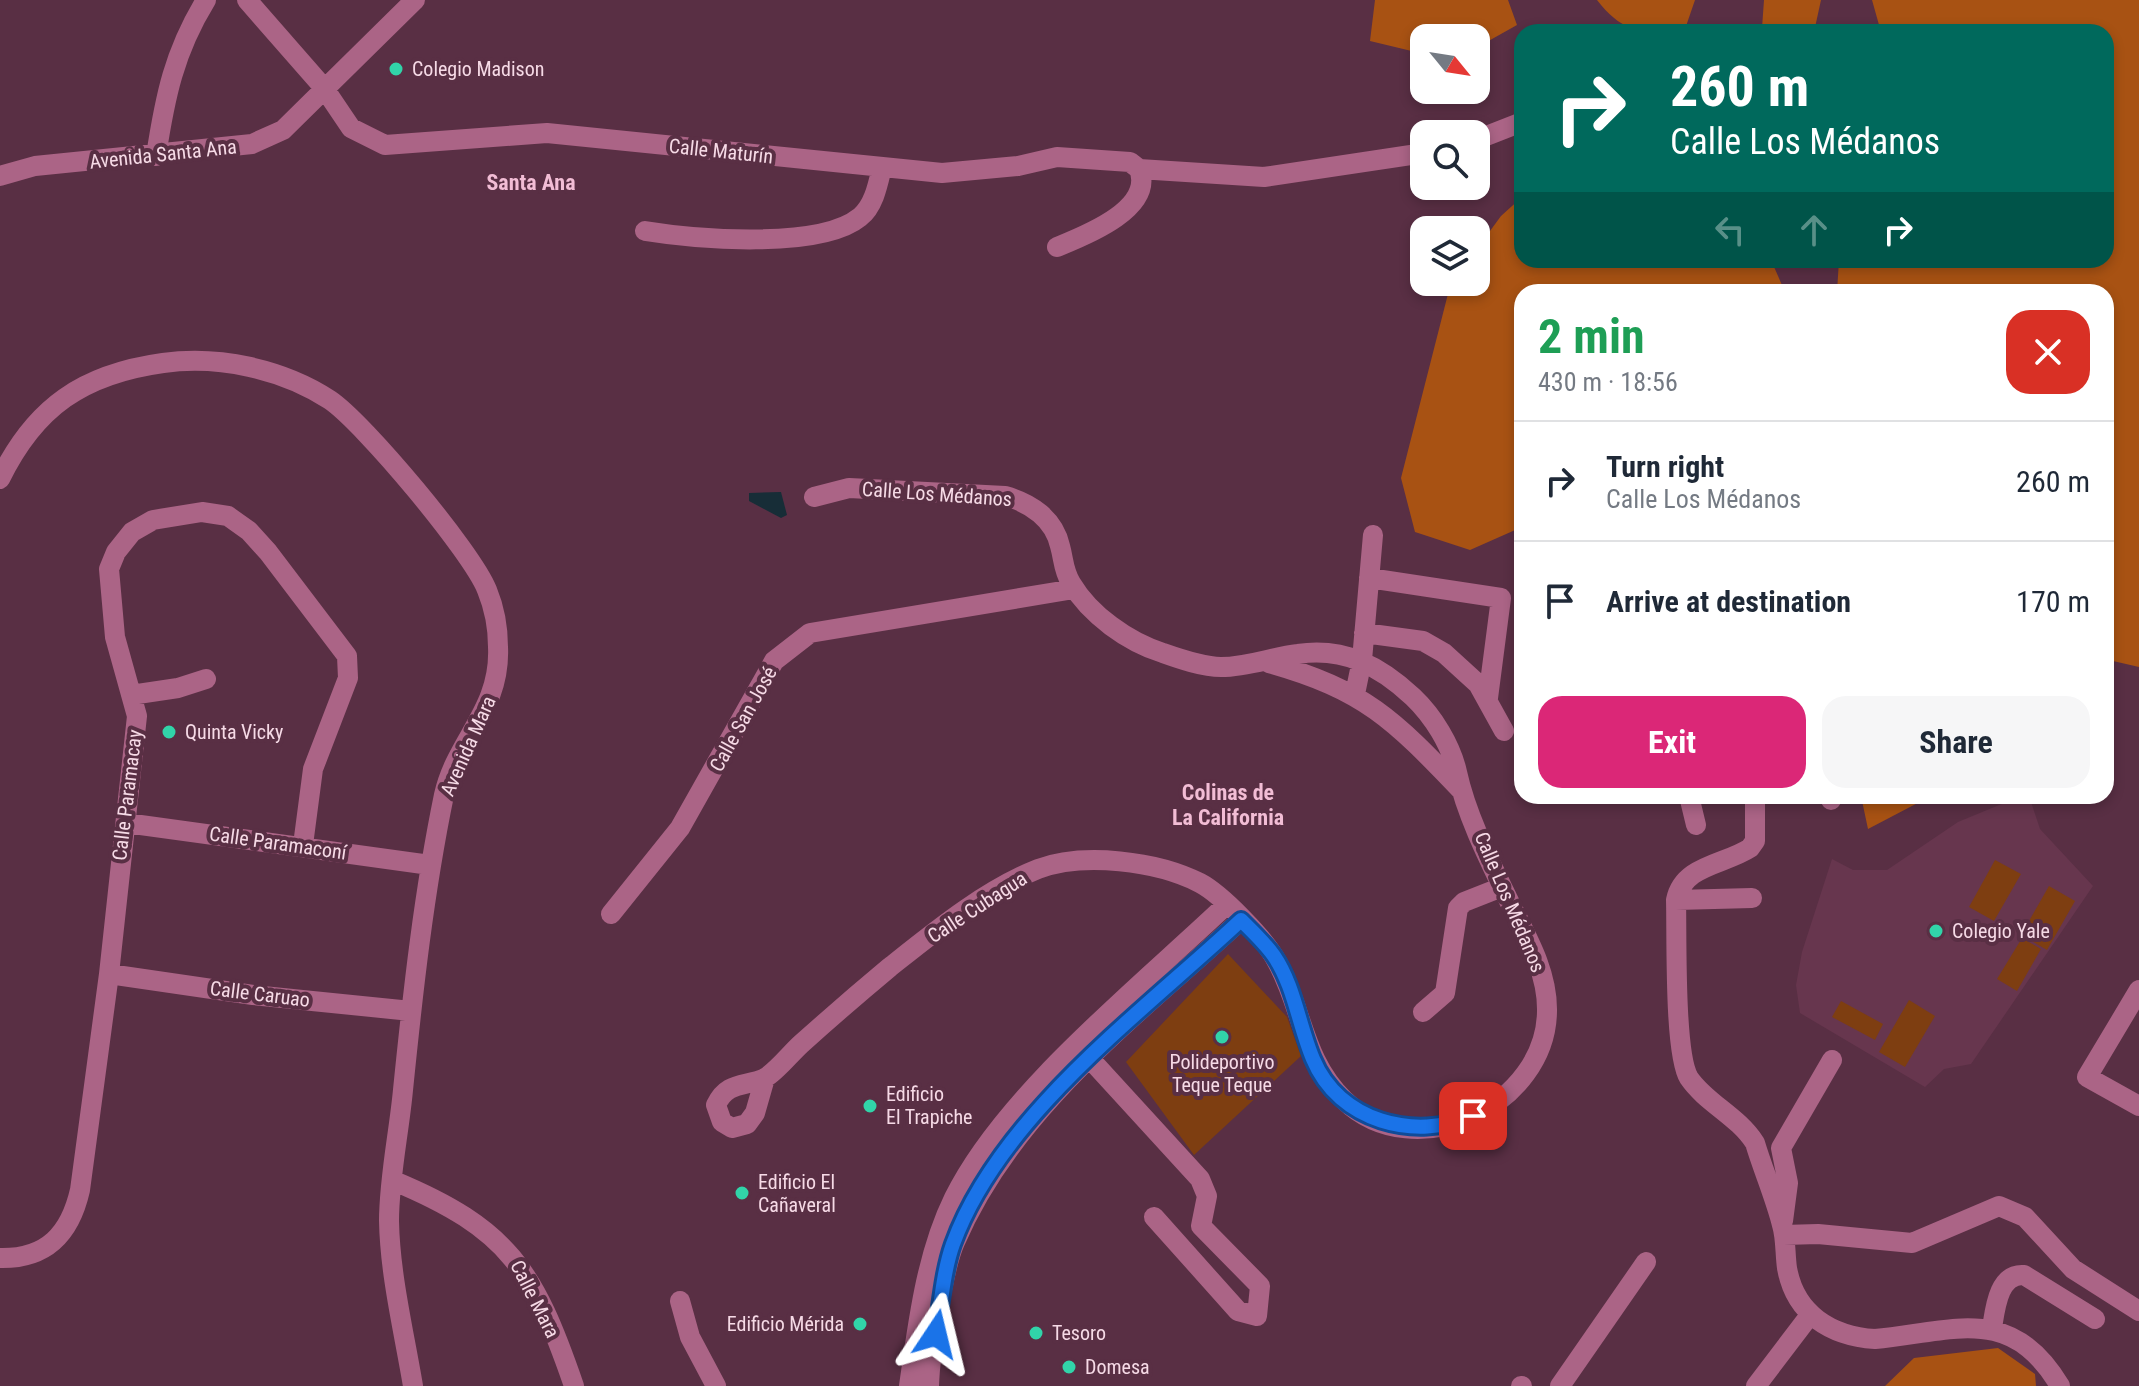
<!DOCTYPE html>
<html lang="en">
<head>
<meta charset="utf-8">
<style>
  :root { --surface:#fff; --page:#f6f6f7; --text:#1f2937; --muted:#747a83; --line:#e0e1e3; --accent:#db2777 }
  body { margin:0; font-family:"Roboto Condensed",sans-serif; background:var(--page); color:var(--text); height:100vh; display:flex; flex-direction:column; font-size:30px; white-space:nowrap }
  * { box-sizing:border-box; margin:0 }
  p { font-size:26px; color:var(--muted) }
  .icon { flex:none; width:44px; height:44px; fill:none; stroke:currentColor; stroke-width:2; stroke-linecap:round; stroke-linejoin:round }
  .map { position:relative; flex:1; overflow:hidden }
  .details { position:absolute; left:1514px; top:284px; width:600px; height:520px; display:flex; flex-direction:column; background:var(--surface); border-radius:24px; box-shadow:0 4px 12px #0003 }
  .details>* { flex:none }
  .banner { position:absolute; left:1514px; top:24px; width:600px; height:244px; border-radius:24px; box-shadow:0 4px 12px #0003; background:#00695c; color:#fff; overflow:hidden }
  .needle { width:52px; rotate:120deg }
  .buttons { position:absolute; left:1410px; top:24px; display:grid; gap:16px }
  .buttons a { display:grid; place-items:center; width:80px; height:80px; border-radius:16px; background:var(--surface); box-shadow:0 4px 12px #0003; font-size:40px }
  .pin { position:absolute; display:grid; place-items:center; width:68px; height:68px; color:#fff; margin:-34px; border-radius:16px; box-shadow:0 4px 12px #0006 }
  .me { position:absolute; width:88px; margin:-44px; rotate:10deg; stroke-linejoin:round; filter:drop-shadow(0 0 6px #0008) }
  .turn { display:flex; align-items:center; gap:28px; height:168px; padding:0 24px; font-size:36px }
  .turn .icon { width:104px; height:104px; stroke-width:2.5 }
  .turn b { display:block; font-size:56px; line-height:68px }
  .lanes { display:flex; align-items:center; height:76px; padding:0 24px; background:#0003; justify-content:center; gap:40px; direction:ltr }
  .lanes .off { opacity:.35 }
  .round { display:grid; place-items:center; flex:none; width:84px; height:84px; border-radius:24px; background:var(--page) }
  .summary { display:flex; align-items:center; justify-content:space-between; height:136px; padding:0 24px }
  h1 { font-size:48px; font-weight:700; line-height:60px; color:#1e9e55 }
  .cta { display:flex; gap:16px; margin-top:auto; padding:16px 24px }
  .cta a { flex:1; height:92px; border-radius:24px; background:var(--accent); color:#fff; font-size:32px; font-weight:700; line-height:92px; text-align:center }
  .cta a+a { background:var(--page); color:var(--text) }
  ul { padding:0; list-style:none }
  li { display:flex; align-items:center; gap:24px; height:120px; padding:0 24px; border-top:2px solid var(--line) }
  li div { flex:1 }
  li b { display:block; font-size:30px }
  li em { font-style:normal }
  .map>svg:first-child { display:block }
  .built { fill:#67364e }
  .green { fill:#7e3e11 }
  .forest { fill:#a85213 }
  .water { fill:#172d37 }
  .lines { fill:none; stroke-linecap:round; stroke-linejoin:round }
  .minor { stroke:#ab6486; stroke-width:20 }
  .route-casing { stroke:#114b97; stroke-width:20 }
  .route { stroke:#1a73e8; stroke-width:14 }
  .poi-dot { fill:#31d4a9; stroke:#592f44; stroke-width:3 }
  .labels { text-anchor:middle; dominant-baseline:central; stroke-width:8; stroke-linejoin:round; paint-order:stroke }
  .poi-label { font-size:20px; fill:#f6dae6; stroke:#592f44; text-anchor:start }
  .street-label { font-size:20px; fill:#f6dae6; stroke:#592f44 }
  .neighbourhood-label { font-size:22px; font-weight:bold; fill:#f2bdd5; stroke:#592f44 }
</style>
</head>
<body>
<div class="map">
<svg width="2139" height="1386" viewBox="0 0 2139 1386">
  <rect width="100%" height="100%" fill="#592f44"/>
  <!-- built -->
  <path class="built" d="M2021 796H2029L2040 829 2093 886 1971 1064 1944 1069 1925 1087 1800 1013 1796 985 1802 952 1832 859 1853 870H1887L1958 822Z"/>
  <!-- green -->
  <path class="green" d="M1995 860 2021 874 1994 921 1969 907Z
    M2049 886 2075 901 2047 950 2021 935Z
    M2022 938 2041 949 2017 991 1997 979Z
    M1228 954 1287 1017 1301 1056 1194 1155 1126 1062Z
    M1909 1000 1935 1016 1905 1067 1879 1052Z
    M1841 1001 1883 1024 1875 1040 1832 1017Z"/>
  <!-- forest -->
  <path class="forest" d="M1375 0H1508L1517 25 1476 48V38H1424V54L1370 41Z
    M1597 0H1695L1684 32C1643 32 1624 35 1597 0Z
    M1764 0H1821L1814 32H1773L1762 28Z
    M1872 0H2139V667L2113 661 2106 682V292H1837L1839 260H2106V32H1881Z
    M1522 197V260H1771L1785 292H1522V527L1470 550 1415 532 1401 478 1450 286 1453 282H1476V250L1501 216Z
    M1861 796H1931L1868 829Z
    M1998 1348 2035 1374 2036 1386H1885L1914 1358Z"/>
  <!-- water -->
  <path class="water" d="M781 492 787 515 781 518 749 501V493Z"/>
  <g class="lines">
    <!-- minor -->
    <path class="minor" d="M247 0 324 88 351 128 385 145 547 133 942 173 1018 166 1057 157 1130 162 1139 169 1264 177 1424 153
      M1476 140 1522 122
      M156 156C165 97 174 52 206 0
      M0 176 35 166 252 144 283 130 415 0
      M645 231C694 239 820 250 860 217 874 206 878 184 882 167
      M1057 247C1084 236 1155 209 1139 169
      M0 479C35 407 83 374 163 363 218 355 283 369 330 400 364 423 472 552 487 590 494 607 498 629 498 647 501 710 456 740 444 795 424 892 413 991 403 1090 399 1133 389 1178 389 1221 390 1275 404 1332 413 1386
      M1369 578 1501 598 1488 698
      M1364 633 1423 641 1444 653 1478 684 1504 731
      M1269 663C1365 690 1393 719 1461 790
      M1355 694 1362 660 1373 535
      M131 695 178 688 206 679
      M1689 796 1696 825
      M1755 796V841L1750 848C1724 865 1683 865 1676 900 1677 935 1674 1054 1689 1078 1706 1103 1738 1116 1755 1143 1763 1170 1775 1197 1782 1225 1786 1238 1785 1254 1787 1268 1795 1314 1831 1336 1875 1339 1955 1331 2011 1304 2060 1386
      M1831 800V796
      M126 823 430 865
      M1676 900 1752 898
      M611 914 680 828 774 661 810 633 1074 589
      M109 974 253 995 411 1011
      M2139 990 2087 1077 2139 1106
      M1423 1012 1445 993 1458 908 1464 902 1502 887
      M1081 1049 1200 1179 1207 1196 1201 1226 1260 1286 1257 1316 1238 1311 1154 1217
      M765 1078 755 1113 747 1124 732 1128 722 1122 716 1105C727 1081 745 1087 765 1078 777 1071 790 1054 801 1044 830 1018 860 992 890 967 934 932 985 890 1038 869 1083 852 1157 861 1200 883 1221 894 1265 939 1276 960 1303 1008 1302 1059 1344 1100 1415 1169 1548 1105 1547 1009 1547 969 1525 934 1508 899 1489 860 1466 814 1457 772 1451 745 1433 716 1413 697 1380 666 1344 647 1298 654 1271 657 1249 667 1221 667 1203 667 1180 659 1163 653 1128 642 1090 615 1071 583 1063 570 1064 560 1060 546 1054 519 1031 503 1005 496L849 488 814 497
      M394 1181C509 1229 534 1270 574 1386
      M1783 1221 1788 1183 1781 1148 1832 1060
      M1784 1235 1818 1234 1912 1243 1999 1206 2025 1217 2073 1269 2139 1311
      M0 1258C47 1259 70 1234 80 1190L109 974 137 716 115 637 109 569 116 552 132 532 153 520 202 512 228 516 249 531 268 552 347 656 348 678 313 769 303 845
      M680 1301 690 1337 716 1386
      M1992 1328C1995 1310 1998 1273 2024 1275L2095 1319
      M909 1386C918 1323 926 1255 954 1198 1005 1094 1142 985 1226 905
      M929 1386C930 1354 943 1269 955 1242 1013 1107 1136 1017 1241 920
      M1521 1386H1522
      M1560 1386 1646 1262
      M1756 1386 1810 1315"/>
  </g>
  <g class="lines">
    <defs>
      <path id="route" d="M936 1334C941 1305 943 1272 953 1244 1000 1115 1143 1012 1241 920 1252 931 1265 943 1274 956 1294 985 1299 1026 1313 1059 1339 1122 1415 1141 1473 1116"/>
    </defs>
    <!-- route casing -->
    <use href="#route" class="route-casing"/>
    <!-- route -->
    <use href="#route" class="route"/>
  </g>
  <!-- markers -->
  <g class="poi-dot">
    <circle cx="396" cy="69" r="8"/>
    <circle cx="169" cy="732" r="8"/>
    <circle cx="1936" cy="931" r="8"/>
    <circle cx="1222" cy="1037" r="8"/>
    <circle cx="870" cy="1106" r="8"/>
    <circle cx="742" cy="1193" r="8"/>
    <circle cx="860" cy="1324" r="8"/>
    <circle cx="1036" cy="1333" r="8"/>
    <circle cx="1069" cy="1367" r="8"/>
  </g>
  <g class="labels">
    <!-- poi labels -->
    <g class="poi-label">
      <text x="412" y="69">Colegio Madison</text>
      <text x="185" y="732">Quinta Vicky</text>
      <text x="1952" y="931">Colegio Yale</text>
      <text x="1222" y="1062" text-anchor="middle">Polideportivo<tspan x="1222" dy="23">Teque Teque</tspan></text>
      <text x="886" y="1094">Edificio<tspan x="886" dy="23">El Trapiche</tspan></text>
      <text x="758" y="1182">Edificio El<tspan x="758" dy="23">Cañaveral</tspan></text>
      <text x="844" y="1324" text-anchor="end">Edificio Mérida</text>
      <text x="1052" y="1333">Tesoro</text>
      <text x="1085" y="1367">Domesa</text>
    </g>
    <!-- street labels -->
    <g class="street-label">
      <text transform="translate(721 151) rotate(6)">Calle Maturín</text>
      <text transform="translate(163 154) rotate(-6)">Avenida Santa Ana</text>
      <text transform="translate(937 494) rotate(4)">Calle Los Médanos</text>
      <text transform="translate(743 719) rotate(-61)">Calle San José</text>
      <text transform="translate(468 746) rotate(-66)">Avenida Mara</text>
      <text transform="translate(127 795) rotate(-83)">Calle Paramacay</text>
      <text transform="translate(278 843) rotate(8)">Calle Paramaconí</text>
      <text transform="translate(1510 902) rotate(67)">Calle Los Médanos</text>
      <text transform="translate(977 907) rotate(-33)">Calle Cubagua</text>
      <text transform="translate(260 994) rotate(7)">Calle Caruao</text>
      <text transform="translate(535 1299) rotate(63)">Calle Mara</text>
    </g>
    <!-- neighbourhood labels -->
    <g class="neighbourhood-label">
      <text x="531" y="182">Santa Ana</text>
      <text x="1228" y="792">Colinas de<tspan x="1228" dy="25">La California</tspan></text>
    </g>
  </g>
</svg>
<div class="buttons">
<a><svg class="needle" viewBox="-14 -14 28 28"><path d="M0-13l5 13h-10z" fill="#e53935"/><path d="M0 13l5-13h-10z" fill="#747a83"/></svg></a>
<a><svg class="icon" aria-label="search" viewBox="0 0 24 24"><circle cx="10" cy="10" r="6"/><path d="M15 15l6 6"/></svg></a>
<a><svg class="icon" aria-label="layers" viewBox="0 0 24 24"><path d="M12 4l9 5-9 5-9-5zM3 14l9 5 9-5"/></svg></a>
</div>
<div class="pin" style="left:1473px;top:1116px;background:#d93025"><svg class="icon" aria-label="arrive" viewBox="0 0 24 24"><path d="M6 21V4h12l-3 4 3 4H6"/></svg></div>
<svg class="me" style="left:936px;top:1334px" viewBox="-20 -20 40 40"><path d="M0-17L14 15 0 8-14 15z" fill="#1a73e8" stroke="#fff" stroke-width="4"/></svg>
<div class="banner">
<div class="turn"><svg class="icon" aria-label="right" viewBox="0 0 24 24"><path d="M7 20v-9h11M14 6l5 5-5 5"/></svg><div><b>260 m</b>Calle Los Médanos</div></div>
<div class="lanes"><svg class="icon off" aria-label="left" viewBox="0 0 24 24"><path d="M17 20v-9H6M10 6l-5 5 5 5"/></svg><svg class="icon off" aria-label="ahead" viewBox="0 0 24 24"><path d="M12 20V5M6 11l6-6 6 6"/></svg><svg class="icon" aria-label="right" viewBox="0 0 24 24"><path d="M7 20v-9h11M14 6l5 5-5 5"/></svg></div>
</div>
<section class="details">
<div class="summary"><div><h1>2 min</h1><p>430 m · 18:56</p></div><a class="round" style="background:#d93025;color:#fff"><svg class="icon" aria-label="close" viewBox="0 0 24 24"><path d="M6 6l12 12M18 6L6 18"/></svg></a></div>
<ul>
<li><svg class="icon" aria-label="right" viewBox="0 0 24 24"><path d="M7 20v-9h11M14 6l5 5-5 5"/></svg><div><b>Turn right</b><p>Calle Los Médanos</p></div><em>260 m</em></li>
<li><svg class="icon" aria-label="arrive" viewBox="0 0 24 24"><path d="M6 21V4h12l-3 4 3 4H6"/></svg><div><b>Arrive at destination</b></div><em>170 m</em></li>
</ul>
<div class="cta"><a>Exit</a><a>Share</a></div>
</section>
</div>
</body>
</html>
